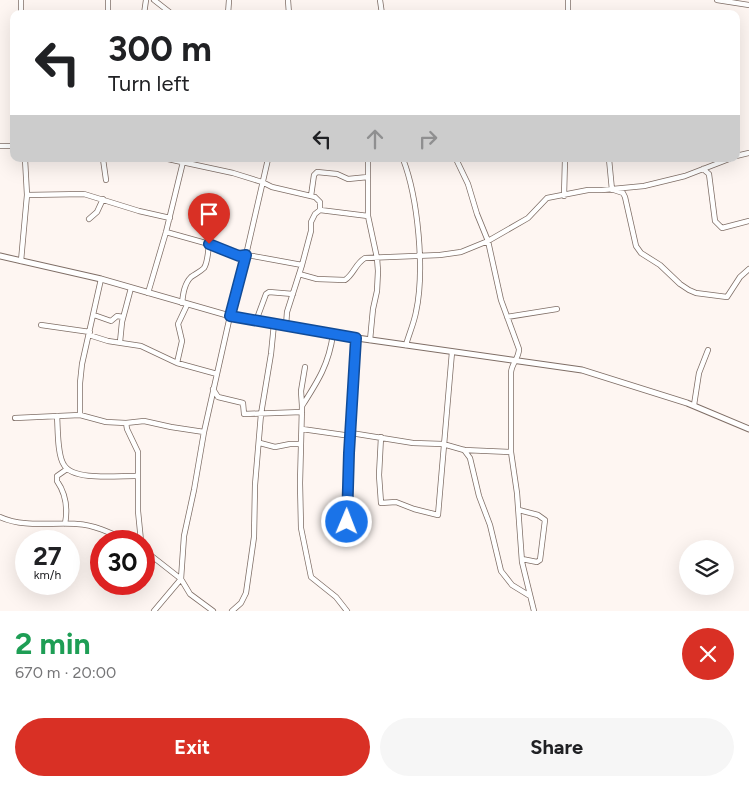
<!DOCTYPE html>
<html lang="en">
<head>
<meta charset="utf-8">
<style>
  :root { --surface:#fff; --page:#f6f6f6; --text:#202124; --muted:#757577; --accent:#d93025 }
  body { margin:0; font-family:Figtree,sans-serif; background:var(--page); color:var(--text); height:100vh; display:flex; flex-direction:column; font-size:19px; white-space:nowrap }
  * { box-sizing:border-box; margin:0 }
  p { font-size:16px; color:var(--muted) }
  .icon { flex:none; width:28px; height:28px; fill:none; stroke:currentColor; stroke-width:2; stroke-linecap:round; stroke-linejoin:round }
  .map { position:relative; height:611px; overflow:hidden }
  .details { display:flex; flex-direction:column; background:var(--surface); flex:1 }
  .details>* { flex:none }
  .banner { position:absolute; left:10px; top:10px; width:730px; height:152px; border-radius:10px; box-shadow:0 5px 20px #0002; background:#fff; color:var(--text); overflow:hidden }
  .fabs { position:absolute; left:679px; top:540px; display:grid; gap:10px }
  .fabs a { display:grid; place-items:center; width:55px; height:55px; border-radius:50%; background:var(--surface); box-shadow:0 5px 20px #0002; font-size:25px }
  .speed { position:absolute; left:15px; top:530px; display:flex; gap:10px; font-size:25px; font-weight:700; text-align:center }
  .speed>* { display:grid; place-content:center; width:65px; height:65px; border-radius:50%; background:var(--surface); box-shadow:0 5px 20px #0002; line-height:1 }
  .speed small { font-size:12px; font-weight:400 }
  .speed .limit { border:8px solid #d22; background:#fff; color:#111 }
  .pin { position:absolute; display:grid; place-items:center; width:42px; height:42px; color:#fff; margin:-51px -21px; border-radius:50% 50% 50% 0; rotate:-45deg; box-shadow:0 0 5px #0007 }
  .pin .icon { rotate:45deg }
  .me { position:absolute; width:55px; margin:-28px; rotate:1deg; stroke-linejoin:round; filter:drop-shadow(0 0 4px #0008) }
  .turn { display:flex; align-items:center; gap:18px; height:105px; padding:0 15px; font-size:22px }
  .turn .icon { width:65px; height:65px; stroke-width:2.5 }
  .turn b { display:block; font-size:35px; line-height:42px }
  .lanes { display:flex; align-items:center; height:48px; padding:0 15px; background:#0003; justify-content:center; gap:25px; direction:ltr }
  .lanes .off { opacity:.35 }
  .round { display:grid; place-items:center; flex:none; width:52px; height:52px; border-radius:26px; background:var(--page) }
  .headline { display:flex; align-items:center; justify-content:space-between; height:85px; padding:0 15px }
  h1 { font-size:30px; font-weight:700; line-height:38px; color:#1e9e55 }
  .primary-button { display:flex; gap:10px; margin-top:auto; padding:10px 15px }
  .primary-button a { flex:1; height:58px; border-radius:30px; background:var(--accent); color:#fff; font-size:20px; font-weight:700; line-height:58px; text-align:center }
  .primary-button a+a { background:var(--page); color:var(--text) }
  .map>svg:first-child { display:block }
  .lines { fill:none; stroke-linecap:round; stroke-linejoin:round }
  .minor-casing { stroke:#7f6e66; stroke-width:6 }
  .tertiary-casing { stroke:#7f6e66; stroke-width:7 }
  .minor { stroke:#fff; stroke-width:4.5 }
  .tertiary { stroke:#fff; stroke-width:5 }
  .route-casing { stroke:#114b97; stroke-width:12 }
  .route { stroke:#1a73e8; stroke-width:9 }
</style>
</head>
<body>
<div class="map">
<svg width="749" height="611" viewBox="0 0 749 611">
  <rect width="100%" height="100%" fill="#fef6f2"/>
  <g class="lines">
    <defs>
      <path id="minor" d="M21 0V14
        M154 0 172 14
        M288 0 289 14
        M380 0 382 14
        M568 0V14
        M717 0 749 5
        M108 14V0
        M144 14 146 0
        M228 14 229 0
        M0 146H14
        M736 156 749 153
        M103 159 106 180
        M168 159 233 173 262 182 272 187 315 197 320 202V210L315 214 311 222V231L302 265 287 312 286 326
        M368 159V216L377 258 378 271 377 291 373 309 370 340
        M403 159C418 198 425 270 416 312 414 323 409 334 406 345
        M456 159 468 184 477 214 488 241 501 300 519 349C519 358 512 363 511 372V452L517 493 522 562 534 611
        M609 159 612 190
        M703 169 709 174 715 221 722 228 749 221
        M614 190 623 193 625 197 636 246 641 253 660 265 680 284 689 290 696 293 727 297 740 277 749 269
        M27 195 84 194 139 211 170 218
        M311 196 314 175 317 172 337 174 348 179 368 177
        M564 196 565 159
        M320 210 368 216
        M89 219 97 212 103 199
        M166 232 209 244 239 256H253L302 265
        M21 261 27 195 25 159
        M299 274 317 279 345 280C354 274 355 264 365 258L440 255 461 252 488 241 528 218 547 198 588 190H602L644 186 685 176 729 159
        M148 293 166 232 183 162
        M182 303C183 295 184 284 191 277 195 274 200 272 204 268 208 262 208 251 209 244
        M94 315 111 321 117 316 123 317
        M507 317 557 309
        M256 321 266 294 269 292 293 294
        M41 325 90 332
        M89 335 108 341 141 346 177 363 217 374
        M120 342 122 322 131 288
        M177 363 182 341 178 324 187 305
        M305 367 301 391 302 406 300 483 301 528 311 577 336 597 347 611
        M213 389 218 397 243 403 244 414 302 412
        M694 405 699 373 708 350
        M302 406C318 381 329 364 333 334
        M80 415V383L82 364 101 279
        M57 416C58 428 57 455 64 465 74 482 122 475 138 476
        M15 418 80 415 106 422 126 423 144 421 171 427 204 432
        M126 423 127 429 138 452V511L141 541
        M302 429 351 436
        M351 433 413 443 443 444 464 450 511 452
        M381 437 379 475 381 503 396 502 414 509 438 515 452 352
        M260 443 275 447 290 444H301
        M464 450 470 458 479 496 490 525 501 571 512 585 530 596
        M519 510 538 515 545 520 540 560 537 562 522 559
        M0 517C24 528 52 522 77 524 95 525 111 533 128 541
        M347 522 349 453 357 338
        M65 524C68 508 66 494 57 481V476L67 469
        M144 550 181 579 190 594 213 611
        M154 611 181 579 184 536 194 490 204 432 230 316 246 255 268 159
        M232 611 241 603 246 593 254 537 255 485 261 414 271 354 274 324"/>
      <path id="tertiary" d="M0 256 101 279 230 316 357 338 582 370 687 403 749 429"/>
    </defs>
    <!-- minor casing -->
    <use href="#minor" class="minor-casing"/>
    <!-- tertiary casing -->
    <use href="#tertiary" class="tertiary-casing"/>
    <!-- minor -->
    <use href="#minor" class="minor"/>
    <!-- tertiary -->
    <use href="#tertiary" class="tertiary"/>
  </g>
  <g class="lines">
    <defs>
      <path id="route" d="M209 244 239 256 246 255 230 316 356 338 349 453 347 522"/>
    </defs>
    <!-- route casing -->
    <use href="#route" class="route-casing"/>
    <!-- route -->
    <use href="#route" class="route"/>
  </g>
</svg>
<div class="fabs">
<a><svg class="icon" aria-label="layers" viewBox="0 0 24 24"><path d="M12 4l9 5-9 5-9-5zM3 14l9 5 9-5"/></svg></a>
</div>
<div class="speed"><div>27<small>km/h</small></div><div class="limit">30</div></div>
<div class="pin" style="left:209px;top:244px;background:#d93025"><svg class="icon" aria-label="arrive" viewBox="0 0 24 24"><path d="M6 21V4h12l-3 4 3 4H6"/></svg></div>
<svg class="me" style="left:347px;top:522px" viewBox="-20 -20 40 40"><circle r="17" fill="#1a73e8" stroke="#fff" stroke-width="3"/><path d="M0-11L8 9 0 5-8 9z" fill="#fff"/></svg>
<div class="banner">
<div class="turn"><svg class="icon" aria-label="left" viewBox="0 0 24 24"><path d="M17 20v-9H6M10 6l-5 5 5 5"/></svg><div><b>300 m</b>Turn left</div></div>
<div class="lanes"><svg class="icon" aria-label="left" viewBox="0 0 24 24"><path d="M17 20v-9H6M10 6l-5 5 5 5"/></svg><svg class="icon off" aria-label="ahead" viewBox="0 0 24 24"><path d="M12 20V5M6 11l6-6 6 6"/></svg><svg class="icon off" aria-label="right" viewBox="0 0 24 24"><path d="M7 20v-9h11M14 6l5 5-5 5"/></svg></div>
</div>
</div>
<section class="details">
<div class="headline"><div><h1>2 min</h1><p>670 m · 20:00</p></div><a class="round" style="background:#d93025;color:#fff"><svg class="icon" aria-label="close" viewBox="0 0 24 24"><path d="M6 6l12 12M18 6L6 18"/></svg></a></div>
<div class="primary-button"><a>Exit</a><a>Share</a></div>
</section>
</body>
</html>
